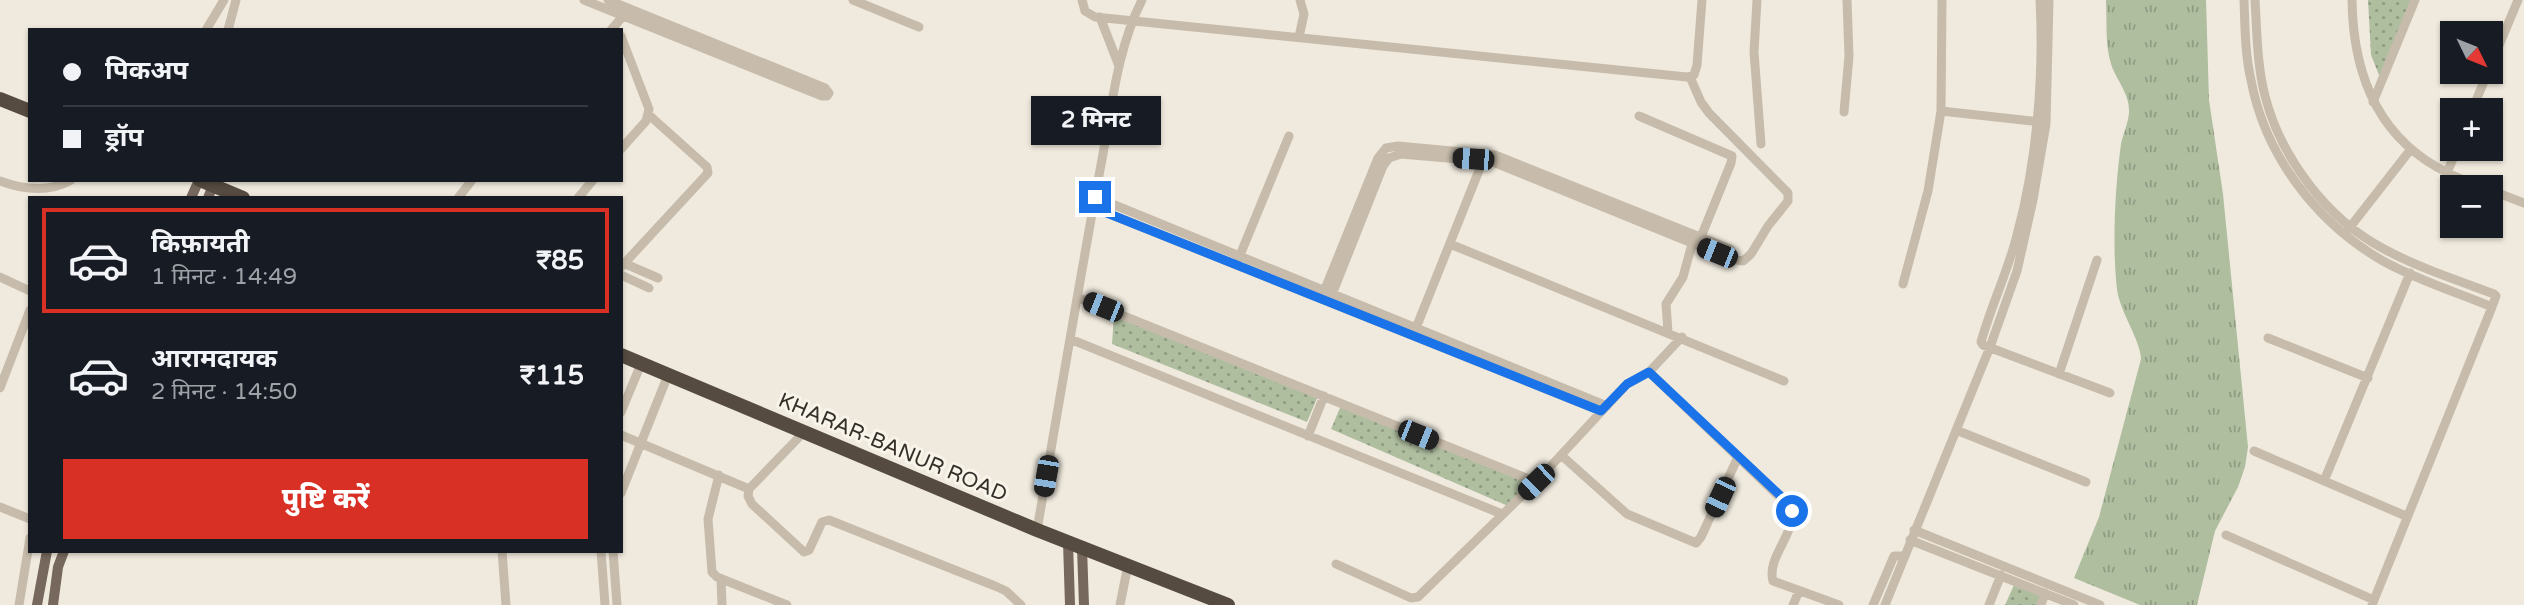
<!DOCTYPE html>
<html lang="hi">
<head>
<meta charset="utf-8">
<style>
	:root { --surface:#171b24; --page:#242831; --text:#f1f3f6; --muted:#9ea1a6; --line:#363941; --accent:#d93025 }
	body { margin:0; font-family:"Varela Round","Noto Sans Devanagari",sans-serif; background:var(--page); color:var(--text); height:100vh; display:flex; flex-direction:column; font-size:26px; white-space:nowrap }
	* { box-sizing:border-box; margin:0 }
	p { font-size:23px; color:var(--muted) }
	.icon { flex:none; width:38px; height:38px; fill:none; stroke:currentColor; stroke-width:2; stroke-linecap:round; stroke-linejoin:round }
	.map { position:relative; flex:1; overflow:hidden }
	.drawer { position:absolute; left:28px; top:196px; width:595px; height:357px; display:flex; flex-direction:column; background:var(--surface); border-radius:0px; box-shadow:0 2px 5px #0004 }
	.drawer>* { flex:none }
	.banner { position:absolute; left:28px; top:28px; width:595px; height:154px; border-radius:0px; box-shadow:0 2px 5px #0004; display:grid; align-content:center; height:154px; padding:0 35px; background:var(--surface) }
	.needle { width:46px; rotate:133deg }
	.fabs { position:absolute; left:2440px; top:21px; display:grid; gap:14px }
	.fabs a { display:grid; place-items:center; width:63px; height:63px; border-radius:0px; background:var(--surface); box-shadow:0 2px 5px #0004; font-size:35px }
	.end { position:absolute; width:32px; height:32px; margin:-16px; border:9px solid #1a73e8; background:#fff; box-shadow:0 0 0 4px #fff }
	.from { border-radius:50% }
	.bubble { position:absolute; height:49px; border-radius:0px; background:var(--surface); box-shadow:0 2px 5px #0004; font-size:23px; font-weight:800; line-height:49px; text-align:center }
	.car { position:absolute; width:21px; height:42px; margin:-21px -10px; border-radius:9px; box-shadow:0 0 5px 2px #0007; background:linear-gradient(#222 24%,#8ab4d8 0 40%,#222 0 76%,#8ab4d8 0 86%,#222 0) }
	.banner b { display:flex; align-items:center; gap:24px; height:66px; font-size:26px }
	.banner b+b { border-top:2px solid var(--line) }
	.banner i { width:18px; height:18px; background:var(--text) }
	ul { padding:12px 0 0; list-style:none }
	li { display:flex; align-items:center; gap:21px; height:105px; margin:0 14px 10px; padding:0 21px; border:4px solid transparent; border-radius:0px }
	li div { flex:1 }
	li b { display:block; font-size:26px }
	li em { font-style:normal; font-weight:800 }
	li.selected { border-color:var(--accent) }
	li>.icon { width:63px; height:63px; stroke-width:1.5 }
	.action { display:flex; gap:14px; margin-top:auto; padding:14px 35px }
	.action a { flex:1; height:80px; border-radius:0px; background:var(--accent); color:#fff; font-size:28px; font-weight:800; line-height:80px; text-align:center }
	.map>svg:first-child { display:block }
	.grass { fill:url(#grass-tufts) }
	.park { fill:url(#park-dots) }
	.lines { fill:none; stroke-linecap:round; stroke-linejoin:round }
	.minor { stroke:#c7bcab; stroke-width:9 }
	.major { stroke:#76685c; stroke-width:10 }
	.highway { stroke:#564b41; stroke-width:14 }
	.route { stroke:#1a73e8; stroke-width:9 }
	.labels { text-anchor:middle; stroke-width:6; stroke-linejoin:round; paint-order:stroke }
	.street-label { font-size:21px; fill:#362f29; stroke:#f8f4ea }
</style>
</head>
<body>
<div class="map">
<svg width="2524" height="605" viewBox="0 0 2524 605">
	<defs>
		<pattern id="grass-tufts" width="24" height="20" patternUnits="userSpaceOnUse" patternTransform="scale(1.75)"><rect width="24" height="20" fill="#afbe9f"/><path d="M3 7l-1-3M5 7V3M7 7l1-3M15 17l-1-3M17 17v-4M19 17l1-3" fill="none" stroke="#8f9b82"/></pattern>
		<pattern id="park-dots" width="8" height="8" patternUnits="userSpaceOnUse" patternTransform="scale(1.75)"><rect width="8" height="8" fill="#afbe9f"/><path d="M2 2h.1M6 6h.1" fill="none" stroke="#8f9b82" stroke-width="1.8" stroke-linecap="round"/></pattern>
	</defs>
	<rect width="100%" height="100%" fill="#f0eade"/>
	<path class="grass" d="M2106 0H2206L2209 100 2223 194 2248 447 2245 467 2238 487 2215 531 2197 605H2140L2074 578 2099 517 2141 359C2141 341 2119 310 2117 289 2112 246 2115 187 2121 144 2123 134 2128 124 2129 113 2130 93 2117 82 2111 64 2105 45 2107 20 2106 0Z"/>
	<path class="park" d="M2368 0H2415L2381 80 2371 55Z
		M1114 314 1318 396 1307 422 1112 344Z
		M1342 403 1531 485 1508 506 1331 429Z
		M2014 585 2042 596 2039 605H2005Z"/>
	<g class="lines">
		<path class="minor" d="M584 0 822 96H827L829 93 825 88 608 0
			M853 0 919 27
			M1082 0 1085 11 1095 17 1687 77 1694 75 1697 65 1702 0
			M1757 0 1754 52 1761 144
			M2040 0C2044 75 2037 162 2017 235 2008 271 1991 306 1981 342L1983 345 2110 393
			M2244 0C2245 27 2245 54 2251 80 2265 156 2317 223 2383 261 2417 280 2456 292 2492 307L2496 296 2494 294C2457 280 2419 268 2384 249 2327 219 2281 158 2265 96 2257 65 2257 32 2255 0
			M2352 0C2353 74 2378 139 2448 173 2459 179 2471 183 2483 187
			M1100 17 1119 66
			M206 30 224 0
			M228 30 236 0
			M611 30 623 16
			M621 36 649 109 646 121 621 149
			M1299 37 1304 14 1300 0
			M2490 67 2518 0
			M2373 102 2415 0
			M2472 110 2488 72
			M1941 111 2040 122
			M1844 112 1849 56 1847 0
			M1639 116 1732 156 1731 163 1701 237
			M2447 173 2457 149
			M0 181C24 190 48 193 71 180
			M2490 190 2524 203
			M1095 197 1607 406
			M458 198 472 180
			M578 198 593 180
			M1092 207 1601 411
			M2347 231 2411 149
			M1450 244 1784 381
			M1238 260 1289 136
			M621 262 658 278
			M621 267 708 173 707 167 649 115
			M621 275 649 288
			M0 277 30 291
			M1903 284 1928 191 1941 111 1942 0
			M1323 294 1378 158 1386 148 1398 146 1495 155 1730 249 1732 252 1731 259
			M1079 298 1536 482
			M1329 302 1383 166 1389 158 1401 154 1493 162 1731 259 1743 261 1751 254 1768 226 1788 201V193L1709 113 1701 102 1690 77
			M1668 332 1666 304 1683 277 1692 244
			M1414 333 1484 158
			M2268 338 2368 378
			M1070 339 1502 514
			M1649 372 1790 507C1799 532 1766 556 1773 581L1839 605
			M2059 374 2097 260
			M0 388 30 310
			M621 412 641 364
			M1956 430 2086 482
			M621 435 749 489 748 496 752 504 804 552 809 550 822 522 829 520 995 586 1006 591 1021 605
			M1308 436 1324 396
			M2254 451 2406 516
			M1561 455 1627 514 1696 543 1701 537 1738 457
			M719 475 708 519 712 572 717 577 787 605
			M2324 481 2410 273
			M749 489 804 432
			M621 493 668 375
			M0 507 30 519
			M1037 530C1058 410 1078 289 1100 170 1111 114 1116 51 1142 0
			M1914 530 2100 605
			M2226 535 2374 600
			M1910 540 2074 605
			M502 551 506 605
			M601 551 605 605
			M613 551 617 605
			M1336 564 1411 598 1418 597 1536 482 1627 384 1649 372 1682 337
			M721 579 722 605
			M19 605 30 538
			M1120 605 1128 565
			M1793 605 1799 591
			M1873 605 1894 556H1904
			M1885 605 1990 347 2017 271 2033 200 2046 124 2049 0
			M1989 605 2001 575
			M2041 605 2045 593
			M2372 605 2492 307"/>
		<path class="major" d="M191 198 199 180
			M208 198 213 185
			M1068 542 1070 605
			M1082 548 1084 605
			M37 605 47 551
			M53 605 58 567 64 551"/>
		<path class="highway" d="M0 99 30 111
			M200 180 243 198
			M621 355 1037 530 1228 605"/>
	</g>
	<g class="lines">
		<path class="route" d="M1095 197 1092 207 1601 411 1627 384 1649 372 1787 502 1792 511"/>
	</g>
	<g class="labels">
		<g class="street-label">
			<text transform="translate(893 447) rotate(23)" y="7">KHARAR-BANUR ROAD</text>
		</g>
	</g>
</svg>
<div class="fabs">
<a><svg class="needle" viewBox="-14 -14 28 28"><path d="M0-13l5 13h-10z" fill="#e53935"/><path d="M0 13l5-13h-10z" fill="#9ea1a6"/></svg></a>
<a>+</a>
<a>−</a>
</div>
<i class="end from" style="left:1792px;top:511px"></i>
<i class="end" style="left:1095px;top:197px"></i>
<div class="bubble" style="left:1031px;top:96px;width:130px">2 मिनट</div>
<i class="car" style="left:1473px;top:159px;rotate:274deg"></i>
<i class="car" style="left:1717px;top:253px;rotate:292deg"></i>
<i class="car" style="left:1103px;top:307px;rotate:292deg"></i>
<i class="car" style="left:1418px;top:435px;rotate:112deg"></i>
<i class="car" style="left:1046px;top:476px;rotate:190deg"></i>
<i class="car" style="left:1536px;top:482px;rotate:226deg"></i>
<i class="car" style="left:1720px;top:497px;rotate:205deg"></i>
<div class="banner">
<b><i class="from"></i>पिकअप</b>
<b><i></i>ड्रॉप</b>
</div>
<section class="drawer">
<ul>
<li class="selected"><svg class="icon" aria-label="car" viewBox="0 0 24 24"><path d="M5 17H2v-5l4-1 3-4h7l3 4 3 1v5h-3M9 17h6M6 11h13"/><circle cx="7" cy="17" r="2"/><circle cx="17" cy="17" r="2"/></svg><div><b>किफ़ायती</b><p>1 मिनट · 14:49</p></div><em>₹85</em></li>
<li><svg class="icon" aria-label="car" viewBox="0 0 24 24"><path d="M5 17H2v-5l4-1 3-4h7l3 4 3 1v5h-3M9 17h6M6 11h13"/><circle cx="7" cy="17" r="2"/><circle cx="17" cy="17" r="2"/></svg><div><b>आरामदायक</b><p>2 मिनट · 14:50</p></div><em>₹115</em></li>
</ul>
<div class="action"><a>पुष्टि करें</a></div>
</section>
</div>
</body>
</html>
